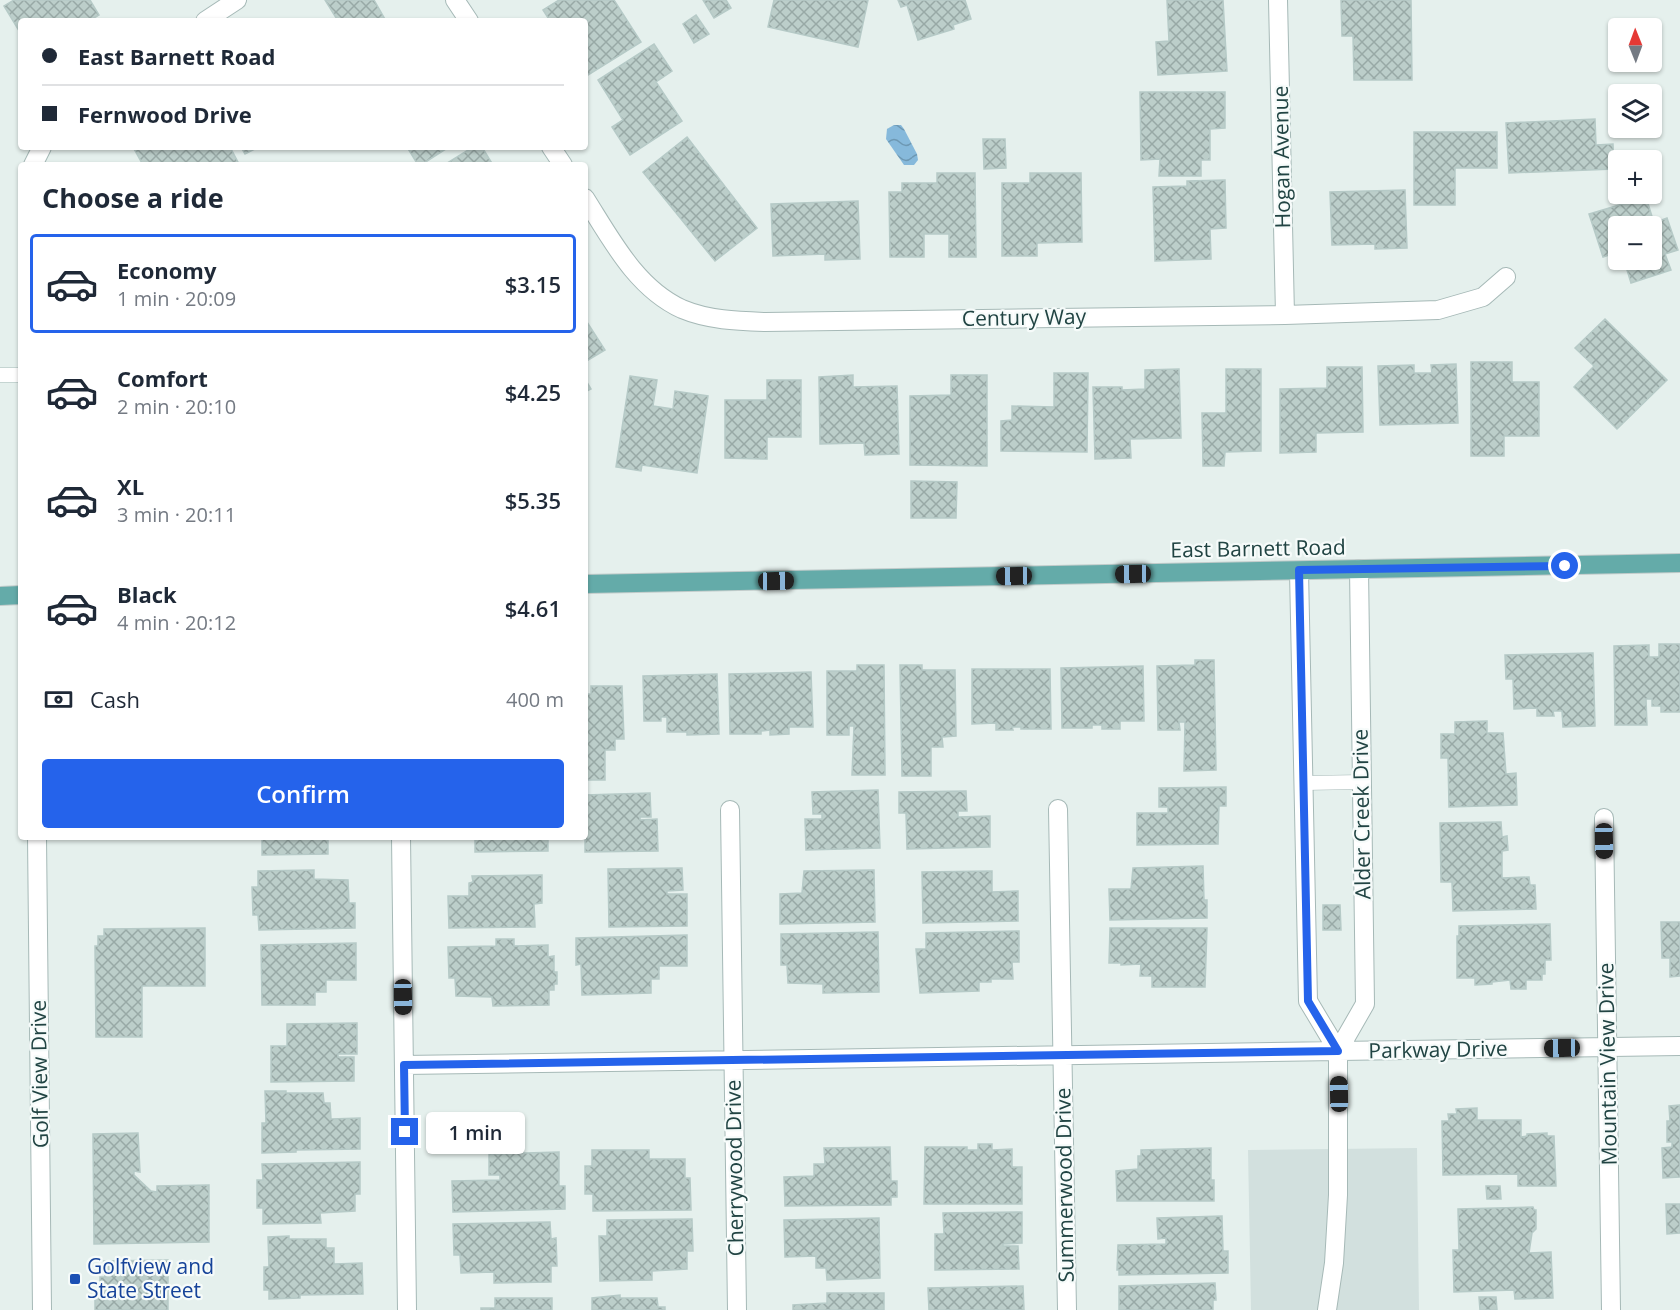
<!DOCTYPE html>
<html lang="en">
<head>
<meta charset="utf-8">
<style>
	:root { --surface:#fff; --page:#f6f6f7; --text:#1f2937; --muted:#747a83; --line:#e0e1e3; --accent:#2563eb }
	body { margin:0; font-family:"Open Sans",sans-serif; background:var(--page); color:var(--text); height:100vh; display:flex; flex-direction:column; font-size:22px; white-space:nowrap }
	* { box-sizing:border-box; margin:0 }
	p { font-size:20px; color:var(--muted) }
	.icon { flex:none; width:33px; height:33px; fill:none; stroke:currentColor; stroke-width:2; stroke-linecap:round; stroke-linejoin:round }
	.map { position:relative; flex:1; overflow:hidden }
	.side { position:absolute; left:18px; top:162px; width:570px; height:678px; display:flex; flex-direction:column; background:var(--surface); border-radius:6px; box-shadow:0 2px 4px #0004 }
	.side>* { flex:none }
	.hud { position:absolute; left:18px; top:18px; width:570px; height:132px; border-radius:6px; box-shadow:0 2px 4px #0004; display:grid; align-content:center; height:132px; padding:0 24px; background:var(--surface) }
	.needle { width:39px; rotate:359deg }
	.fabs { position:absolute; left:1608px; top:18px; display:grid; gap:12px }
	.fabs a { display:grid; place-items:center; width:54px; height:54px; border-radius:6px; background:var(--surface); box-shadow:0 2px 4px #0004; font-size:30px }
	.end { position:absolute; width:27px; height:27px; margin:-14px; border:8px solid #2563eb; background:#fff; box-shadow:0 0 0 3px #fff }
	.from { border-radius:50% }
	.bubble { position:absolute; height:42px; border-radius:6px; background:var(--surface); box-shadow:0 2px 4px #0004; font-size:20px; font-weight:600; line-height:42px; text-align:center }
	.car { position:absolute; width:18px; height:36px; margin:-18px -9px; border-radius:8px; box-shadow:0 0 4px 2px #0007; background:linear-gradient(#222 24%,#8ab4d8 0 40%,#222 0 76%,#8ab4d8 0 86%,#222 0) }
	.hud b { display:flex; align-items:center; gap:21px; height:57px; font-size:22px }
	.hud b+b { border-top:2px solid var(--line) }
	.hud i { width:15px; height:15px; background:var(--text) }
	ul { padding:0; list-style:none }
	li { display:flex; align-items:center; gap:18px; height:99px; margin:0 12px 9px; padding:0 12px; border:3px solid transparent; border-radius:6px }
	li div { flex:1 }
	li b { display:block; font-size:22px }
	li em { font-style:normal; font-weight:600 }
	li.selected { border-color:var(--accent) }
	li>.icon { width:54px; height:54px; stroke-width:1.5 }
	h2 { padding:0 24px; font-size:27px; line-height:72px }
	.pay { display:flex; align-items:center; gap:15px; height:66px; padding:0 24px; font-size:22px }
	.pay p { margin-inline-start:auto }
	.primary-button { display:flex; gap:12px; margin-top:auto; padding:12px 24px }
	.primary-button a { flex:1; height:69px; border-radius:6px; background:var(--accent); color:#fff; font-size:24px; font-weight:600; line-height:69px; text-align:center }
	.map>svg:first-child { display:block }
	.built { fill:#d2e0de }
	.water { fill:url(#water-waves) }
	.building { fill:url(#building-cross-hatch); stroke:#b6cac7; stroke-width:1.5 }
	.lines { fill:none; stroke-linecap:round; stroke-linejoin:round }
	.service-casing { stroke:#a6b9b7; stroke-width:15 }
	.minor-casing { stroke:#a6b9b7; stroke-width:20 }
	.tertiary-casing { stroke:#a6b9b7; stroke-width:20 }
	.primary-casing { stroke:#c1cbca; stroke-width:20 }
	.service { stroke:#fff; stroke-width:14 }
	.minor { stroke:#fff; stroke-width:18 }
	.tertiary { stroke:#fff; stroke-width:18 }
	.primary { stroke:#64aba9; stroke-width:18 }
	.route { stroke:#2563eb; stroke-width:8 }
	.transit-dot { fill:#1a4fb4; stroke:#f6fbfa; stroke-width:2 }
	.labels { text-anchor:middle; stroke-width:4.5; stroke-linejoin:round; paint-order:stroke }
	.street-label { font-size:21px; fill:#214443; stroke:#f6fbfa }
	.transit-label { font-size:21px; fill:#164399; stroke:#f6fbfa; text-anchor:start }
</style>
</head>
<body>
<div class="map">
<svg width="1680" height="1310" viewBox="0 0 1680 1310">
	<defs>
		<pattern id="water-waves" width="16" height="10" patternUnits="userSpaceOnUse" patternTransform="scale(1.5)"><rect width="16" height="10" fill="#86b9db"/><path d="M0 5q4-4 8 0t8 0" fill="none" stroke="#6d98b3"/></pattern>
		<pattern id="building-cross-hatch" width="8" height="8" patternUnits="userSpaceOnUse" patternTransform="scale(1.5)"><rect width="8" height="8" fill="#bcceca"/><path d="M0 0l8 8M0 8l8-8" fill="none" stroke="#98a9a6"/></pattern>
	</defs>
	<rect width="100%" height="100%" fill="#e5f0ed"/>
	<path class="built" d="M1417 1148 1419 1310H1251L1248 1150Z"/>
	<path class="water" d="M894 125H901L904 129 917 154 918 160 914 165H904L886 139 887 129Z"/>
	<path class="building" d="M14 0H90L99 15 89 21H21V34L4 6Z
		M325 0H374L386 21H338Z
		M559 0H614L641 42 585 77V47L589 45 585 39V21H550L543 10Z
		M703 0H726L731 8 714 18Z
		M774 0H868L858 47 768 27Z
		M898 0H965L971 19 953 25 954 29 918 40 907 5 901 7Z
		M1167 0H1223L1227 71 1158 75 1156 42 1169 41Z
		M1341 0H1411L1412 80H1354L1353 36H1342Z
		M696 15 709 34 694 43 683 24Z
		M654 44 672 71 656 82 682 121 630 155 612 127 623 120 598 80Z
		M1140 92H1225V128L1210 129V160H1201V176H1159L1160 159 1141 160Z
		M1595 119 1596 145 1613 144 1614 169 1509 173 1506 123Z
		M1414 132H1497V168H1455V205H1414Z
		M687 137 757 228 715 261 643 172Z
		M983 139H1005L1006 168 984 169Z
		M133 147H230L239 164 143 165Z
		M241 147H259L245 154Z
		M407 147H449L421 165H418Z
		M473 147H482L493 165H444Z
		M937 173H975L976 257H949V234H924V257H890L889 192H902V183H937Z
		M1030 173H1081L1082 242 1037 243V256H1002V183H1030Z
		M1225 180 1226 228 1210 229 1211 259 1155 261 1153 187 1187 186V181Z
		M1405 190 1407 248 1375 249V244L1332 245 1330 192Z
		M1646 197 1654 223 1667 218 1678 250 1665 254 1671 270 1631 283 1624 260H1652V226H1618V252L1603 257 1589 214Z
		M858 201 860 259 825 260V254L773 256 771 204Z
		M585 319 605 350 585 362Z
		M1605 319 1667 380 1617 429 1574 387 1594 366 1575 348Z
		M1471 362H1512V382H1539V436H1504V456H1471Z
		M1456 364 1458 423 1380 425 1378 366 1414 365V373H1432L1431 365Z
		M1327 367H1362L1363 432 1316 433V452L1280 453V389L1327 388Z
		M1179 369 1181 438 1130 439 1131 458 1095 459 1093 387H1122V390L1145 389V370Z
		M1226 369H1261V451L1225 452 1224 466H1203L1202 413H1226Z
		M1054 373H1088L1087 452 1001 451V421L1012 420V406L1054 407Z
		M853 375V387L897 386 899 454 865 455 864 443 820 444 819 377Z
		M951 375H987V466L910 465V396L951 395Z
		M630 376 657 380 653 406 673 409 675 391 708 396 697 473 642 465 641 471 616 467Z
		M585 379 591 389 585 392Z
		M767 380H801V437H767V459L725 458V400H767Z
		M911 481 957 482 956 518H911Z
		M1659 644H1680V712H1661V706H1652V699H1646L1647 725H1615L1614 646 1649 645V657H1659Z
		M1593 653 1595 726 1563 727 1562 711H1553L1554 716H1537V708L1514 709 1513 679H1506L1505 655Z
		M1195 660H1214L1216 770 1184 771 1185 722H1179L1180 730H1158L1157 666 1195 665Z
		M857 665H884L885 775H852L854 726H849V735H827V671H857Z
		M900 665H922V670H955L956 736 942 737 943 747H931V776H902Z
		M1143 666 1144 721H1120V729H1102V725H1092V728H1062L1061 668Z
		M972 669H1050L1051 729H1021V727H1012L1013 730H996V723L972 724Z
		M811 672 813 727H789V734L770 735V730L761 731V734H730L729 674Z
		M717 674 719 734 687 735V732H667V717H661V721H644L643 676Z
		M591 686H622L624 739H615V750H605V780H585V694H591Z
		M1487 721V733H1503L1506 774 1516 773 1517 805 1449 807 1448 758H1441V734H1455V722Z
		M1226 787V806H1219L1218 844 1137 845V813H1168V807H1159V788Z
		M878 790 880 848 806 850 805 819H822V814H813L812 792Z
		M966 791 967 811H958V817L990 816V847L907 849 906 813H899V792Z
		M650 793 651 817H640V820L657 819 658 851 585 852V795Z
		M1501 822 1502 837 1507 836 1508 850 1502 851V878L1529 877 1530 885H1535L1536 909 1453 911 1452 882H1441L1440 823Z
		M262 837H328V854L262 855Z
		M475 837H548V851L475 852Z
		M1203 866 1204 900H1207V918L1110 920 1109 889H1131L1133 868Z
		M682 868 683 890 667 891V894H687V926L609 927 608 869Z
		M314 870V879L348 880 349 903H355V928L259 930 258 915H253L252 887H258V871Z
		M874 870 875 922 780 924V894L802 893 804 871Z
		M992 871V892L1018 891V921L923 923 922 872Z
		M542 875V903L534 904 535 927 449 928 448 896H469V883L473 882 472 876Z
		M1323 905H1340L1341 930H1323Z
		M1661 922H1680V976L1670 977V958H1662Z
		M1550 924 1551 960H1545V974H1542V980H1526V989H1511L1510 980 1492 982V984L1475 985V978H1457V936H1459V926Z
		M205 928V986H142V1037H96L95 946H98V936H104V929Z
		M1110 928H1207L1205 987H1152V976H1140L1141 964 1121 965V963H1109Z
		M1019 931V962H1012L1013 979H991V982H979V991L920 993 916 949H926V933Z
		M878 932 879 992 823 993V984L788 983 787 965H781V934Z
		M687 935V966H659V979H651V993L582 995 581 964 576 965V938Z
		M496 939H514V946L548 945V957L554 956V972H557V984H554V990H549V1005L493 1006 492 997 456 996 455 978H449L448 947 496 946Z
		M356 943V980H326V992H315V1005H262L261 945Z
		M357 1023V1054H338V1057H354V1081L271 1082V1046H287V1024Z
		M265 1091H286V1093H323L324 1103H330L331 1119 360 1118V1149L296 1150V1152L262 1153V1123H266Z
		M1680 1105V1177L1663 1178 1662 1148 1672 1147V1142H1667V1121H1670L1669 1106Z
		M1477 1108V1120H1521V1137L1527 1136V1134L1547 1133V1136H1554L1556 1186H1518V1174L1443 1175 1442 1121H1449L1448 1114H1457L1456 1109Z
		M138 1133 140 1172 134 1171V1175L151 1191 157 1192V1186L209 1185V1242L94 1244 93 1134Z
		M978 1144H992V1150L1012 1149V1167H1022V1204H924L925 1147H967V1150H978Z
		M890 1147 891 1181H897V1197H891V1205L785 1206 784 1177 814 1176V1164H825L824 1148Z
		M1211 1148V1180H1214V1201H1117L1116 1171 1138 1169V1156H1141V1150Z
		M592 1150H649V1159H685V1178H690L691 1210 593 1211V1194H585V1166H592Z
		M559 1152V1186H565V1209L453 1212 452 1181 500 1180V1175H489V1154Z
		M360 1162V1194H355V1211L320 1213 321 1223 263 1224V1208H257V1180H263L262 1164Z
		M1486 1186H1500L1501 1199H1487Z
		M1666 1204H1680V1233L1667 1234Z
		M1533 1207 1534 1210H1536V1229L1532 1233 1529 1253 1551 1252 1553 1298 1515 1299 1514 1290 1454 1292 1453 1250H1459L1458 1209Z
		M1022 1212V1243L1003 1244V1246H1018L1019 1269 935 1270V1234H944L943 1213Z
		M1222 1216 1223 1251H1228V1273L1119 1275V1270H1117L1118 1245 1166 1244V1238L1158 1239 1157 1218Z
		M879 1218 880 1278 827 1280 826 1268H816V1256L785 1257 784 1220Z
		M692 1219 693 1251H687V1269L652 1271V1280L600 1281 599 1236H607V1220Z
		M550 1222 551 1239 556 1238 557 1266H551V1282L494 1283V1272L461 1273 460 1255H454L453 1224Z
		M289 1236V1239H326V1248H334V1264L362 1263 363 1294 300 1295V1298L269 1299V1290H264V1267H269L268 1237Z
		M168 1260V1310H95V1298H100V1277H105L104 1261Z
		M1215 1283 1216 1300H1213V1310H1119V1286Z
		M1023 1286 1024 1310H929L928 1288Z
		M827 1293H884V1310H793V1305L827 1303Z
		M620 1295V1298H657L658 1307H665V1310H592V1298Z
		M1479 1297H1496L1497 1310H1480Z
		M495 1298H552V1310H481V1308H495Z"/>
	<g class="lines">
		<g class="service-casing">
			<path id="service" d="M0 375H21
				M1304 783 1362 782"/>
		</g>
		<g class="minor-casing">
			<path id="minor" d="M455 0 469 21
				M1278 0 1285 315
				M205 21 237 0
				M551 147 563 165
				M33 165 42 147
				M585 198C611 239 636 288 682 309 708 320 737 321 765 322L1285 315 1438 310 1483 297 1506 277
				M1299 571 1308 1001 1338 1051V1195L1334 1263 1327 1310
				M1058 809 1067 1310
				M730 810 737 1310
				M1604 818 1611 1310
				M401 837 407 1310
				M1338 1051 1365 1004 1359 569
				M404 1065 1680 1046"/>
		</g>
		<g class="tertiary-casing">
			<path id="tertiary" d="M37 837 42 1310"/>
		</g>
		<g class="primary-casing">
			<path id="primary" d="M585 584 1680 563
				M0 596 21 595"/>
		</g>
		<use href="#service" class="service"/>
		<use href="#minor" class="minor"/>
		<use href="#tertiary" class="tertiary"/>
		<use href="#primary" class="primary"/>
	</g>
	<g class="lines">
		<path class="route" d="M405 1132 404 1065 1338 1051 1308 1001 1299 570 1565 566"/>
	</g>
	<rect class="transit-dot" x="69" y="1273" width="12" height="12" rx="3"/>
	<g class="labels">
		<g class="street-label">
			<text transform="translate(1282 157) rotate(-91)" y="7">Hogan Avenue</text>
			<text transform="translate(1024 318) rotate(-1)" y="7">Century Way</text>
			<text transform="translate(1258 549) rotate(-1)" y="7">East Barnett Road</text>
			<text transform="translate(1362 814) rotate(-91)" y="7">Alder Creek Drive</text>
			<text transform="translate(1438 1050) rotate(-1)" y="7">Parkway Drive</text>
			<text transform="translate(1608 1064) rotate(-91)" y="7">Mountain View Drive</text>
			<text transform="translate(40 1074) rotate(-91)" y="7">Golf View Drive</text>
			<text transform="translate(735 1168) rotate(-91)" y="7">Cherrywood Drive</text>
			<text transform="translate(1065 1185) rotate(-91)" y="7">Summerwood Drive</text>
		</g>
		<g class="transit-label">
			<text x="87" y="1274">Golfview and<tspan x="87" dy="24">State Street</tspan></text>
		</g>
	</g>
</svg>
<div class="fabs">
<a><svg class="needle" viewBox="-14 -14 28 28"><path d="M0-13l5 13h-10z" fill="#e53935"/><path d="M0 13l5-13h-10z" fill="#747a83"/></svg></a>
<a><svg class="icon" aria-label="layers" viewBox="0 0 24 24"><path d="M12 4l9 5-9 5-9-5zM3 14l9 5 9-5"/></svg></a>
<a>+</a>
<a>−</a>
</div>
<i class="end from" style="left:1565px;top:566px"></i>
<i class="end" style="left:405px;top:1132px"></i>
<div class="bubble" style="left:426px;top:1112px;width:99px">1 min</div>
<i class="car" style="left:1133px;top:574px;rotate:269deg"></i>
<i class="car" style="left:1014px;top:576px;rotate:269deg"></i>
<i class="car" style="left:776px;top:581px;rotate:89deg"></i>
<i class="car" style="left:1604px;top:841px;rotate:179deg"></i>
<i class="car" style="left:403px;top:997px;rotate:179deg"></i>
<i class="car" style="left:1562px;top:1048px;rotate:269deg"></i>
<i class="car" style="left:1339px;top:1094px;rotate:359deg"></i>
<div class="hud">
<b><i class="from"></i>East Barnett Road</b>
<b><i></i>Fernwood Drive</b>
</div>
<section class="side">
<h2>Choose a ride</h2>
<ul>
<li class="selected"><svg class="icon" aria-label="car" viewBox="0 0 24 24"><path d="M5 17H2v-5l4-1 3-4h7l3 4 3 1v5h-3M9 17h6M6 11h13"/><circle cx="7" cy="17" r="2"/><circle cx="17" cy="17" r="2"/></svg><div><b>Economy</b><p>1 min · 20:09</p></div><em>$3.15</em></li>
<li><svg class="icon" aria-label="car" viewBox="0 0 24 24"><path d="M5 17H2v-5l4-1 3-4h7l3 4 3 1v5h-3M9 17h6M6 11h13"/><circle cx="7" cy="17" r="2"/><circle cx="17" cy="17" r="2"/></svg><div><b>Comfort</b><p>2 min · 20:10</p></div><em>$4.25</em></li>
<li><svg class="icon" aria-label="car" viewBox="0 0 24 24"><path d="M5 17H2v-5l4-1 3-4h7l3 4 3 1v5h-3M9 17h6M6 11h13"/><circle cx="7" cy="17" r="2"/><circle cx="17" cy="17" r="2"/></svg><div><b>XL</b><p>3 min · 20:11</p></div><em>$5.35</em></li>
<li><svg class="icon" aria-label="car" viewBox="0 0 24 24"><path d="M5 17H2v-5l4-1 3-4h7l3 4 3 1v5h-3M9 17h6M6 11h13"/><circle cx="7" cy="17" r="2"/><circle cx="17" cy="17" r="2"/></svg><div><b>Black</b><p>4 min · 20:12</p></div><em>$4.61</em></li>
</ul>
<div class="pay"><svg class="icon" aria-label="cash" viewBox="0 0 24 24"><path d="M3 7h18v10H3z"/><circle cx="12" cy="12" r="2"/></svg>Cash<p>400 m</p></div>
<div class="primary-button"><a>Confirm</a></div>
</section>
</div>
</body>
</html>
